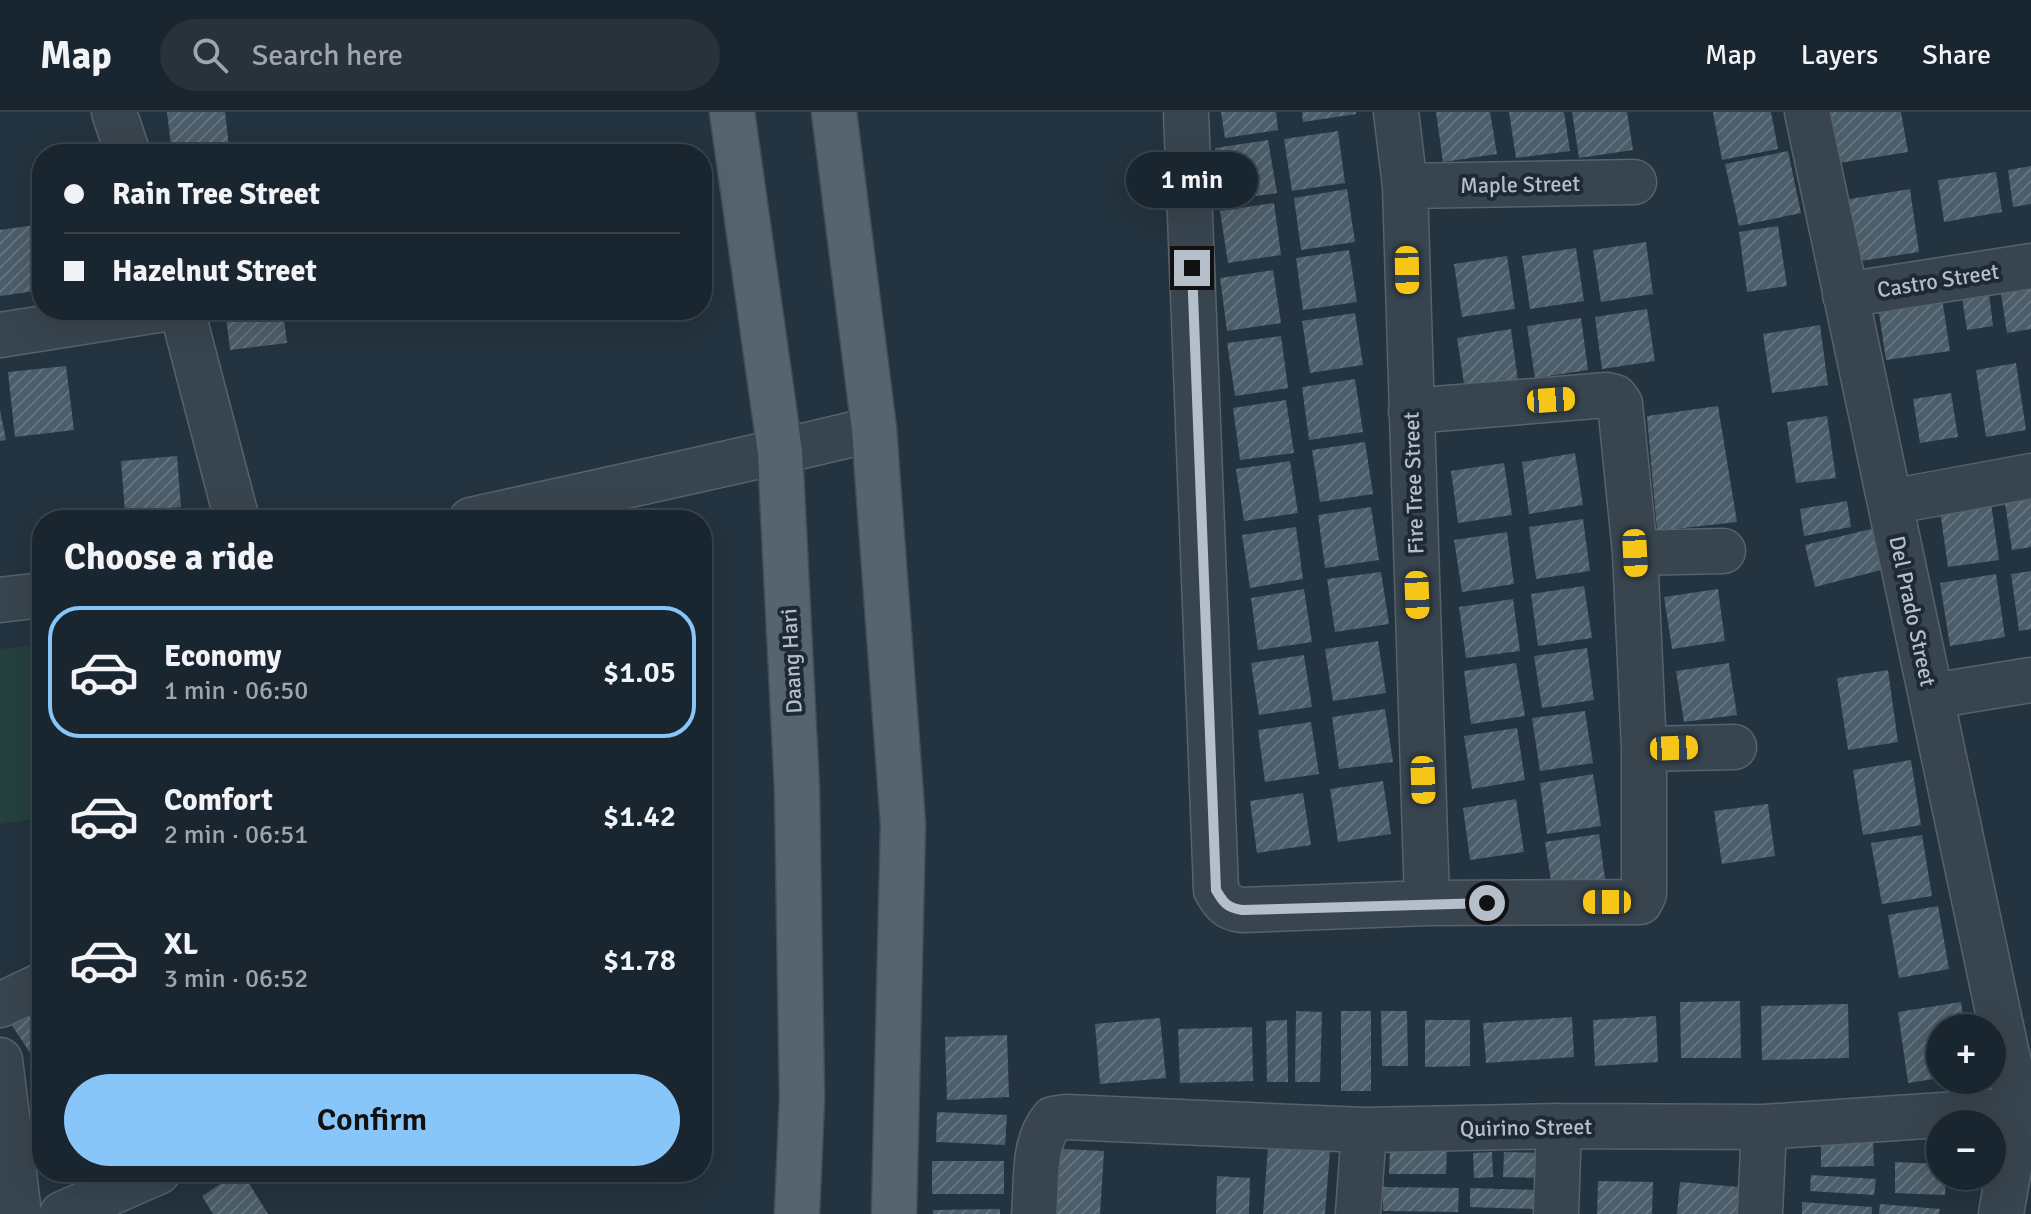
<!DOCTYPE html>
<html lang="en">
<head>
<meta charset="utf-8">
<style>
	:root { --surface:#1a262f; --page:#27323b; --text:#f1f3f6; --muted:#9fa5aa; --line:#38434b; --accent:#88c6fa }
	body { margin:0; font-family:Signika,sans-serif; background:var(--page); color:var(--text); height:100vh; display:flex; flex-direction:column; font-size:30px; white-space:nowrap }
	* { box-sizing:border-box; margin:0 }
	p { font-size:26px; color:var(--muted) }
	.icon { flex:none; width:44px; height:44px; fill:none; stroke:currentColor; stroke-width:2; stroke-linecap:round; stroke-linejoin:round }
	.map { position:relative; flex:1; overflow:hidden }
	.drawer { position:absolute; left:32px; top:398px; width:680px; height:672px; display:flex; flex-direction:column; background:var(--surface); border-radius:32px; box-shadow:0 8px 32px #0002,0 0 0 2px var(--line) }
	.drawer>* { flex:none }
	.hud { position:absolute; left:32px; top:32px; width:680px; height:176px; border-radius:32px; box-shadow:0 8px 32px #0002,0 0 0 2px var(--line); display:grid; align-content:center; height:176px; padding:0 32px; background:var(--surface) }
	.tools { position:absolute; left:1926px; top:902px; display:grid; gap:16px }
	.tools a { display:grid; place-items:center; width:80px; height:80px; border-radius:50%; background:var(--surface); box-shadow:0 8px 32px #0002,0 0 0 2px var(--line); font-size:40px }
	.end { position:absolute; width:36px; height:36px; margin:-18px; border:10px solid #b4bfca; background:#111; box-shadow:0 0 0 4px #111 }
	.from { border-radius:50% }
	.bubble { position:absolute; height:56px; border-radius:28px; background:var(--surface); box-shadow:0 8px 32px #0002,0 0 0 2px var(--line); font-size:26px; font-weight:600; line-height:56px; text-align:center }
	.car { position:absolute; width:24px; height:48px; margin:-24px -12px; border-radius:10px; box-shadow:0 0 6px 2px #0007; background:linear-gradient(#f5c518 24%,#345 0 40%,#f5c518 0 76%,#345 0 86%,#f5c518 0) }
	.hud b { display:flex; align-items:center; gap:28px; height:76px; font-size:30px }
	.hud b+b { border-top:2px solid var(--line) }
	.hud i { width:20px; height:20px; background:var(--text) }
	ul { padding:0; list-style:none }
	li { display:flex; align-items:center; gap:24px; height:132px; margin:0 16px 12px; padding:0 16px; border:4px solid transparent; border-radius:32px }
	li div { flex:1 }
	li b { display:block; font-size:30px }
	li em { font-style:normal; font-weight:600 }
	li.active { border-color:var(--accent) }
	li>.icon { width:72px; height:72px; stroke-width:1.5 }
	h2 { padding:0 32px; font-size:36px; line-height:96px }
	.button { display:flex; gap:16px; margin-top:auto; padding:16px 32px }
	.button a { flex:1; height:92px; border-radius:48px; background:var(--accent); color:#111; font-size:32px; font-weight:600; line-height:92px; text-align:center }
	header { display:flex; align-items:center; gap:48px; box-sizing:border-box; height:112px; padding:0 40px; background:var(--surface); border-bottom:2px solid var(--line) }
	header strong { font-size:38px }
	nav { display:flex; gap:44px; margin-inline-start:auto; font-size:28px }
	.search { width:560px; height:72px; background:var(--page); display:flex; align-items:center; gap:20px; box-sizing:border-box; padding:0 28px; border-radius:44px; color:var(--muted); font-size:30px }
	.map>svg:first-child { display:block }
	.green { fill:#26403f }
	.building { fill:url(#building-hatch) }
	.lines { fill:none; stroke-linecap:round; stroke-linejoin:round }
	.minor-casing { stroke:#56626d; stroke-width:47 }
	.primary-casing { stroke:#414e58; stroke-width:47 }
	.minor { stroke:#38454f; stroke-width:44 }
	.primary { stroke:#56646f; stroke-width:44 }
	.route { stroke:#b4bfca; stroke-width:10 }
	.labels { text-anchor:middle; stroke-width:8; stroke-linejoin:round; paint-order:stroke }
	.street-label { font-size:22px; fill:#b4bfca; stroke:#1d2a34 }
</style>
</head>
<body>
<header>
<strong>Map</strong>
<div class="search"><svg class="icon" aria-label="search" viewBox="0 0 24 24"><circle cx="10" cy="10" r="6"/><path d="M15 15l6 6"/></svg>Search here</div>
<nav><a>Map</a><a>Layers</a><a>Share</a></nav>
</header>
<div class="map">
<svg width="2031" height="1102" viewBox="0 0 2031 1102">
	<defs>
		<pattern id="building-hatch" width="6" height="6" patternUnits="userSpaceOnUse" patternTransform="scale(2)"><rect width="6" height="6" fill="#4c5d6a"/><path d="M-1 1l2-2M0 6l6-6M5 7l2-2" fill="none" stroke="#63727e"/></pattern>
	</defs>
	<rect width="100%" height="100%" fill="#23333f"/>
	<path class="green" d="M42 532V706L0 712V537Z"/>
	<path class="building" d="M167 0H225L230 42H172Z
		M1221 0H1276L1278 18 1225 26Z
		M1302 0H1356V2L1303 10Z
		M1436 0H1490L1497 42 1443 50Z
		M1509 0H1564L1570 39 1516 46Z
		M1572 0H1627L1633 38 1579 46Z
		M1713 0H1771L1778 37 1722 48Z
		M1826 0H1901L1908 40 1833 52Z
		M1338 19 1345 71 1292 79 1284 27Z
		M1268 28 1277 81 1223 89 1215 36Z
		M1788 39 1801 101 1739 114 1725 52Z
		M2031 54V92L2013 95 2008 58Z
		M1996 60 2002 100 1944 110 1938 68Z
		M1347 77 1355 130 1301 138 1294 86Z
		M1910 77 1919 140 1854 150 1844 88Z
		M1274 91 1281 143 1228 151 1220 99Z
		M42 112V178L0 184V118Z
		M1778 114 1787 174 1747 180 1739 120Z
		M1646 130 1653 182 1601 190 1593 138Z
		M1576 136 1584 189 1530 197 1522 144Z
		M1349 138 1357 190 1303 198 1296 146Z
		M1507 144 1515 197 1462 205 1454 152Z
		M1273 158 1281 211 1227 219 1220 166Z
		M2031 171V217L2007 221 2000 175Z
		M1989 181 1993 214 1967 218 1962 186Z
		M1942 186 1950 239 1886 248 1878 195Z
		M1647 197 1655 249 1602 257 1595 205Z
		M225 198H283L287 231 230 238Z
		M1355 201 1363 253 1310 261 1302 209Z
		M1581 206 1588 258 1535 266 1527 214Z
		M1820 213 1828 273 1772 281 1763 222Z
		M1511 217 1518 269 1465 278 1457 226Z
		M1281 224 1288 276 1235 284 1227 231Z
		M2016 251 2026 318 1986 325 1976 258Z
		M66 254 74 318 15 325 8 260Z
		M1355 267 1363 320 1309 328 1302 275Z
		M1951 281 1958 325 1920 331 1913 287Z
		M1286 288 1294 341 1240 348 1233 296Z
		M1718 294 1737 410 1657 419 1647 304Z
		M0 298 6 328 0 329Z
		M1827 304 1836 366 1796 371 1787 310Z
		M1365 330 1373 382 1320 390 1312 338Z
		M1575 341 1583 393 1529 402 1522 350Z
		M177 344 181 395 125 400 121 349Z
		M1290 349 1298 401 1244 409 1236 357Z
		M1504 351 1512 403 1458 411 1451 359Z
		M2031 387V435L2012 438 2005 391Z
		M1847 389 1851 415 1804 424 1800 397Z
		M1991 391 1999 448 1948 455 1940 399Z
		M1371 395 1379 448 1325 456 1318 403Z
		M1583 407 1590 459 1536 467 1529 415Z
		M1296 415 1303 467 1250 476 1242 423Z
		M1875 416 1885 457 1815 475 1805 433Z
		M1507 420 1514 472 1462 480 1454 428Z
		M2031 459V517L2019 519 2011 462Z
		M1381 460 1389 512 1335 520 1327 467Z
		M1996 462 2005 525 1950 534 1940 471Z
		M1584 474 1592 526 1538 534 1531 482Z
		M1304 477 1312 530 1258 538 1251 486Z
		M1718 477 1725 529 1672 537 1664 485Z
		M1513 487 1520 539 1466 546 1459 495Z
		M1378 529 1386 581 1333 589 1325 537Z
		M1587 536 1594 588 1542 596 1534 544Z
		M1304 543 1312 595 1259 603 1251 551Z
		M1516 551 1525 604 1471 612 1464 559Z
		M1729 551 1737 603 1684 610 1676 559Z
		M1888 558 1898 630 1848 638 1837 566Z
		M1385 597 1393 650 1339 657 1332 605Z
		M1585 599 1593 651 1540 659 1532 606Z
		M1311 610 1319 662 1265 670 1258 618Z
		M1517 616 1525 668 1472 677 1464 624Z
		M1911 648 1921 713 1863 723 1853 658Z
		M1593 662 1601 714 1547 722 1540 671Z
		M1383 669 1391 722 1338 730 1330 677Z
		M1303 681 1311 733 1257 741 1250 689Z
		M1516 687 1524 740 1470 748 1463 696Z
		M1768 692 1775 744 1722 752 1714 699Z
		M1599 722 1606 774 1553 782 1545 730Z
		M1922 723 1932 784 1882 792 1871 731Z
		M1938 794 1949 857 1899 866 1888 803Z
		M42 888V959L9 909Z
		M1740 889 1741 946H1681L1680 890Z
		M1961 890 1965 916H1940V966L1908 971 1898 900Z
		M1848 892 1849 946 1762 948 1761 894Z
		M1296 899 1322 900 1320 970H1295Z
		M1341 899H1371V979H1341Z
		M1381 899H1407L1408 954H1382Z
		M1656 904 1658 950 1595 954 1593 908Z
		M1572 905 1574 945 1486 951 1483 911Z
		M1160 906 1166 966 1100 972 1095 912Z
		M1287 908 1288 970H1267L1266 909Z
		M1425 908H1470V954L1425 955Z
		M1252 915 1253 969 1180 971 1178 917Z
		M1007 923 1009 985 947 988 945 925Z
		M42 991V1019L29 999Z
		M937 1000 1007 1003 1005 1033 936 1030Z
		M1873 1028 1874 1054 1821 1055V1029Z
		M1447 1033 1446 1062H1389L1390 1034Z
		M1268 1035 1330 1038 1325 1102H1263Z
		M1043 1036 1104 1039 1100 1102H1040Z
		M1492 1040 1493 1065 1474 1066 1473 1041Z
		M1504 1040 1545 1041 1544 1066 1503 1065Z
		M932 1049H1004V1082H932Z
		M1895 1050 1940 1052V1064H1946L1945 1083 1895 1081Z
		M239 1060H242L268 1102H213L202 1084Z
		M1811 1063 1876 1067 1874 1083 1810 1079Z
		M1217 1064 1250 1066 1249 1102H1216Z
		M1598 1069 1653 1070 1652 1102H1597Z
		M1680 1070 1739 1075 1737 1102H1677Z
		M1383 1075 1459 1076 1458 1100 1383 1099Z
		M1470 1076 1538 1078V1097L1470 1095Z
		M1802 1090 1872 1095V1102H1802Z
		M1880 1092 1940 1097 1939 1102H1879Z
		M1000 1097V1102H933V1098Z"/>
	<g class="lines">
		<g class="minor-casing">
			<path id="minor" d="M114 0 128 42
				M1186 0 1216 778C1223 790 1227 796 1242 798L1427 791 1640 790 1644 782V637L1635 441 1620 292 1615 285 1607 283 1411 299
				M1396 0 1405 74 1427 791
				M1807 0 2019 999 2001 1102
				M1405 74 1634 70
				M1845 183 2031 154
				M182 198 237 408
				M0 223 158 198
				M1890 390 2031 364
				M471 408C605 378 740 350 874 317
				M1635 441 1723 439
				M0 488 42 483
				M1932 584 2031 568
				M1644 637 1734 635
				M0 893 42 873
				M0 948 19 1102
				M62 1102 158 1060
				M1034 1102C1037 1071 1032 1031 1053 1007L1066 1005 1364 1018 1559 1014 1764 1015 2031 997
				M1358 1102 1364 1018
				M1556 1102 1559 1014
				M1760 1102 1764 1015"/>
		</g>
		<g class="primary-casing">
			<path id="primary" d="M732 0 780 340 797 677 802 986 797 1102
				M834 0 874 317 903 712 894 1102"/>
		</g>
		<use href="#minor" class="minor"/>
		<use href="#primary" class="primary"/>
	</g>
	<g class="lines">
		<path class="route" d="M1192 156 1216 778C1223 790 1227 796 1242 798L1487 791"/>
	</g>
	<g class="labels">
		<g class="street-label">
			<text transform="translate(1520 72) rotate(-1)" y="8">Maple Street</text>
			<text transform="translate(1938 168) rotate(-9)" y="8">Castro Street</text>
			<text transform="translate(1413 371) rotate(-92)" y="8">Fire Tree Street</text>
			<text transform="translate(1913 499) rotate(78)" y="8">Del Prado Street</text>
			<text transform="translate(791 549) rotate(-93)" y="8">Daang Hari</text>
			<text transform="translate(1526 1015) rotate(-1)" y="8">Quirino Street</text>
		</g>
	</g>
</svg>
<div class="tools">
<a>+</a>
<a>−</a>
</div>
<i class="end from" style="left:1487px;top:791px"></i>
<i class="end" style="left:1192px;top:156px"></i>
<div class="bubble" style="left:1126px;top:40px;width:132px">1 min</div>
<i class="car" style="left:1407px;top:158px;rotate:179deg"></i>
<i class="car" style="left:1551px;top:288px;rotate:86deg"></i>
<i class="car" style="left:1635px;top:441px;rotate:177deg"></i>
<i class="car" style="left:1417px;top:483px;rotate:178deg"></i>
<i class="car" style="left:1674px;top:636px;rotate:88deg"></i>
<i class="car" style="left:1423px;top:668px;rotate:178deg"></i>
<i class="car" style="left:1607px;top:790px;rotate:270deg"></i>
<div class="hud">
<b><i class="from"></i>Rain Tree Street</b>
<b><i></i>Hazelnut Street</b>
</div>
<section class="drawer">
<h2>Choose a ride</h2>
<ul>
<li class="active"><svg class="icon" aria-label="car" viewBox="0 0 24 24"><path d="M5 17H2v-5l4-1 3-4h7l3 4 3 1v5h-3M9 17h6M6 11h13"/><circle cx="7" cy="17" r="2"/><circle cx="17" cy="17" r="2"/></svg><div><b>Economy</b><p>1 min · 06:50</p></div><em>$1.05</em></li>
<li><svg class="icon" aria-label="car" viewBox="0 0 24 24"><path d="M5 17H2v-5l4-1 3-4h7l3 4 3 1v5h-3M9 17h6M6 11h13"/><circle cx="7" cy="17" r="2"/><circle cx="17" cy="17" r="2"/></svg><div><b>Comfort</b><p>2 min · 06:51</p></div><em>$1.42</em></li>
<li><svg class="icon" aria-label="car" viewBox="0 0 24 24"><path d="M5 17H2v-5l4-1 3-4h7l3 4 3 1v5h-3M9 17h6M6 11h13"/><circle cx="7" cy="17" r="2"/><circle cx="17" cy="17" r="2"/></svg><div><b>XL</b><p>3 min · 06:52</p></div><em>$1.78</em></li>
</ul>
<div class="button"><a>Confirm</a></div>
</section>
</div>
</body>
</html>
